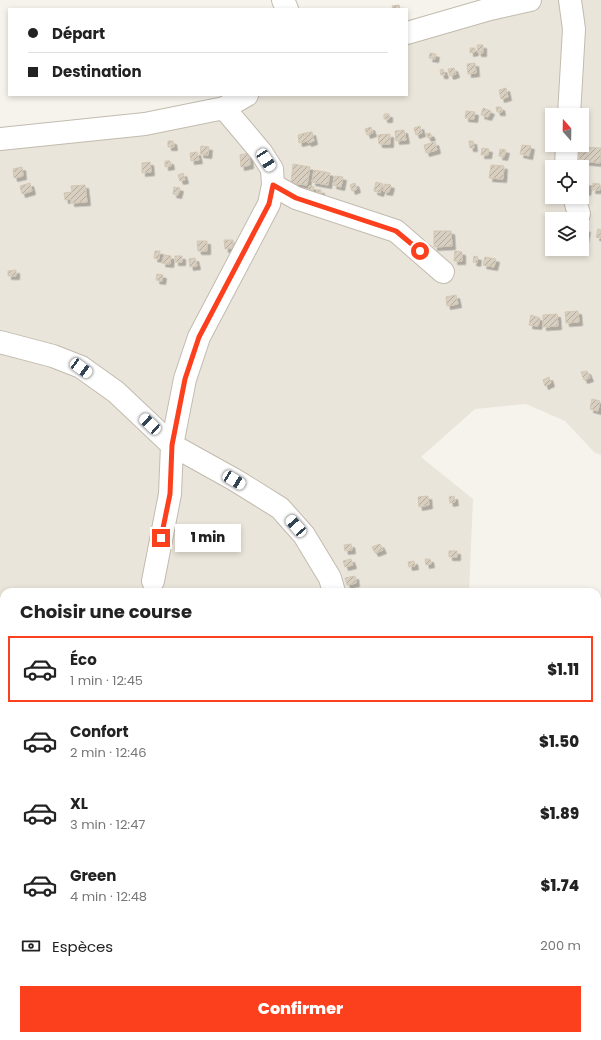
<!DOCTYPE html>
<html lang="fr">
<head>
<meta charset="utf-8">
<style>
	:root { --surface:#fff; --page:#f2f2f2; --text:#222; --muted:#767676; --line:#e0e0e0; --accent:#fc3f1d }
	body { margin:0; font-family:Poppins,sans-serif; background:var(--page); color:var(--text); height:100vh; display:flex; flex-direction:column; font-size:15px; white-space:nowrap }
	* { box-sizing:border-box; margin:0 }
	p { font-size:13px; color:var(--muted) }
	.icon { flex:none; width:22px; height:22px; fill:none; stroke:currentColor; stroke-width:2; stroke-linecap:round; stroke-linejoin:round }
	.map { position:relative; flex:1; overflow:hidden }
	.sheet { position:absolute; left:0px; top:588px; width:601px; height:452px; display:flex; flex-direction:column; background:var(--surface); border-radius:12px 12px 0 0; box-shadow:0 2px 6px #0003 }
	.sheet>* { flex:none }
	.hud { position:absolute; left:8px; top:8px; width:400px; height:88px; border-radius:0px; box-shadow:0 2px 6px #0003; display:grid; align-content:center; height:88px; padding:0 20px; background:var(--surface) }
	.needle { width:26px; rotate:340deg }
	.tools { position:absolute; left:545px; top:108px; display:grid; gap:8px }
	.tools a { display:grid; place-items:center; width:44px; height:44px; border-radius:0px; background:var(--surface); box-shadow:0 2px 6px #0003; font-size:20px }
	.end { position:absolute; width:18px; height:18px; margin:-9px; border:5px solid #fc3f1d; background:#fff; box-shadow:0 0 0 2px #fff }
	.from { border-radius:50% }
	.bubble { position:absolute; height:28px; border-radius:0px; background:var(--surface); box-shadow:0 2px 6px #0003; font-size:13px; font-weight:800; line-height:28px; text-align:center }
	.car { position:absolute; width:12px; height:24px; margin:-12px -6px; border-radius:5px; box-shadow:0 0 3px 1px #0007; background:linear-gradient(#fff 24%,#345 0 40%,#fff 0 76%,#345 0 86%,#fff 0) }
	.hud b { display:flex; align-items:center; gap:14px; height:38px; font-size:15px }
	.hud b+b { border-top:1px solid var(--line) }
	.hud i { width:10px; height:10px; background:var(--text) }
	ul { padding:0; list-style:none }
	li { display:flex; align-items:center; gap:12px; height:66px; margin:0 8px 6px; padding:0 12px; border:2px solid transparent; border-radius:0px }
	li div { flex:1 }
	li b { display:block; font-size:15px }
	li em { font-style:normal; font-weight:800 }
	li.on { border-color:var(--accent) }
	li>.icon { width:36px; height:36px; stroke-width:1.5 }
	h2 { padding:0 20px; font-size:18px; line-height:48px }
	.pay { display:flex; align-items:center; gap:10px; height:44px; padding:0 20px; font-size:15px }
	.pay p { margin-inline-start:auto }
	.button { display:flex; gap:8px; margin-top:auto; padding:8px 20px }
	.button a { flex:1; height:46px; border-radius:0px; background:var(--accent); color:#fff; font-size:16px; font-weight:800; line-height:46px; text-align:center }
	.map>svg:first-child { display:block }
	.residential { fill:#eae5da; fill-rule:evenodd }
	.building { fill:url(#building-hatch); stroke:#d3c7b4; filter:url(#shadow) }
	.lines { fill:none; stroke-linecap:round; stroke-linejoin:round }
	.minor-casing { stroke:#c2bbae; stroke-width:24 }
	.path { stroke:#c4b79f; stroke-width:2.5; stroke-dasharray:2 2; stroke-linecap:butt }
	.minor { stroke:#fff; stroke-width:22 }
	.route { stroke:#fc3f1d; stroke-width:5 }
</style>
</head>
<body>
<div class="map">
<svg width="601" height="1040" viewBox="0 0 601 1040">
	<defs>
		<pattern id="building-hatch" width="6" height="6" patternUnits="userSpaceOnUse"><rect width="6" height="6" fill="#d8cfc1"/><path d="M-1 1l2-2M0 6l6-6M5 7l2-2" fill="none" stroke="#b1aa9e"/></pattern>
		<filter id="shadow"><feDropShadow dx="3.5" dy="3.5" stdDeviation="0" flood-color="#0004"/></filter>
	</defs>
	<rect width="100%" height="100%" fill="#f6f3ec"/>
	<path class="residential" d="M530 0H601V455L595 453 565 421 526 404 475 409 421 457 473 499 469 592H4V752L1 759 4 762V801L0 808V139L247 95H407V33ZM552 115H582V145H552ZM552 167H582V197H552ZM552 219H582V249H552Z"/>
	<path class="building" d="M399 5 400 9H393L392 6Z
		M477 45H483V53H478Z
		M470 48H475V52L470 53Z
		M430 53 436 54 435 59 429 58Z
		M475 63 476 73 468 74 467 64Z
		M454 68 456 74 450 76 448 69Z
		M443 69 445 75H441L440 70Z
		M506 88 508 97 501 99 499 90Z
		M496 107H501L502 112H497Z
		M483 108 491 111 488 117 481 115Z
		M466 111 475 112 474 119 465 118Z
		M384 114H389V119H384Z
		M420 126 422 133 416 135 414 128Z
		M371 127 373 133 367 135 365 129Z
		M404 130 406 140 396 141 395 131Z
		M312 132 314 141 308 143 305 133Z
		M305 133 307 141 299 143 298 135Z
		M430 133 432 137 428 138 426 134Z
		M390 134V144H379L378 135Z
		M168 141H173L174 147H168Z
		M469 141H473L474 148H470Z
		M435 142 437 150 426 153 424 145Z
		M522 145 531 146 529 156 520 154Z
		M201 146 209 147 208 155 200 154Z
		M580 147 601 148 600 163 579 161Z
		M482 148 489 149 488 155H481Z
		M500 149 506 150 504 157 499 156Z
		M197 152 199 160 191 161 190 153Z
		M249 153 250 165 241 167 240 155Z
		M165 161H170L171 166 165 167Z
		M150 162 151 172 142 173V163Z
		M293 164 310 167 307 185 291 183Z
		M491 165 504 166 503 179 489 178Z
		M22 167 23 176 14 178 13 169Z
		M314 170 330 173 328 185 312 182Z
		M183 173 185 180 180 181 178 175Z
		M335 176 343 177 341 187 333 185Z
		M376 182 383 184 380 193 374 191Z
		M582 182 589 183 587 192 582 191Z
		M30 183 32 191 22 194 20 186Z
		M355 183 357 189 352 191 350 185Z
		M593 183 600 184V190H592Z
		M385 184 391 185 389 192 383 191Z
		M85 185 87 202 71 203V199L65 200 64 193 72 192 71 186Z
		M309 186 314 187 313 192 308 191Z
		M174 187 180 188 178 195 173 194Z
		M317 190H321V194L317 195Z
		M549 225H552V232H548Z
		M582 228 587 229 585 239H582Z
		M598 229 601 230V238L596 237Z
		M434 231H451L452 246 434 247Z
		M224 240H233V248L225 249Z
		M197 241H207V251H198Z
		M155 251H160L159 259 154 258Z
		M455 251 462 252V261H454Z
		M164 255 171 256 170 264 162 263Z
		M175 256H182V262H175Z
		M474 256 478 257 477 263 473 262Z
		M485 257 496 259 494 267 483 265Z
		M195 258 197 266 190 267 189 259Z
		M16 270V276H8V271Z
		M157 274 163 275 162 281 156 280Z
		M456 295 458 304 447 306 446 297Z
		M578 311 579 322 566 323 565 312Z
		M557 314 558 326 543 327V315Z
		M531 315 540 318 538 326 529 325Z
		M587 371 590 378 584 380 581 372Z
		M549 377 551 383 545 386 543 380Z
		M592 399 600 401 598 411 590 409Z
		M428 496 429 505 419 507 418 497Z
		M454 496 455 502 450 503 449 497Z
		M351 544 352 550 345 551 344 545Z
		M380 544 383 550 375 553 372 547Z
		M449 551H457V557H449Z
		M351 559 353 565 345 567 343 561Z
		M425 559H430L431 564 426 565Z
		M414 561 415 566 409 567 408 562Z
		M355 576 356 583 347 585 345 578Z"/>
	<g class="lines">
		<g class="minor-casing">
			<path id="minor" d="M283 0 287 9
				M407 33 490 9 530 0
				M569 115 574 29 570 0
				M0 139 145 124 224 108 247 95
				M566 167 567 145
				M273 185 296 198 396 231 443 272
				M574 197 579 214
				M0 342 53 356 81 367 116 392 172 445 235 480 280 508 304 535 330 578 334 592
				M153 581 170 494 172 445 185 379 199 337 269 204 273 185 272 169 261 152 224 108"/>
		</g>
		<path class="path" d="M0 944 4 945
			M597 1017 601 1019"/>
		<use href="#minor" class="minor"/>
	</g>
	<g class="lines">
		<path class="route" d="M161 538 170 494 172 445 185 379 199 337 269 204 273 185 296 198 396 231 420 251"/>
	</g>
</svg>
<div class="tools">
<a><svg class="needle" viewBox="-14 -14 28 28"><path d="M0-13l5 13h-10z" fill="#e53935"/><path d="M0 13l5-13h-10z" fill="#767676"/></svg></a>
<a><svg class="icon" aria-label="locate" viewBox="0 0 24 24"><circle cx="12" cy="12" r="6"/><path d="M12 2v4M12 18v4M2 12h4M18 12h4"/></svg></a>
<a><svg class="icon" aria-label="layers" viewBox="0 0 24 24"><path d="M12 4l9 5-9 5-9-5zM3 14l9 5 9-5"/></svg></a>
</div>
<i class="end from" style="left:420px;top:251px"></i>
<i class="end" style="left:161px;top:538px"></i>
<div class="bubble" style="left:175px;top:524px;width:66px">1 min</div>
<i class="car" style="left:266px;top:160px;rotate:147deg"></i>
<i class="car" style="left:81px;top:368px;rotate:126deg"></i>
<i class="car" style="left:150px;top:424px;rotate:313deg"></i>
<i class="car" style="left:234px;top:480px;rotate:121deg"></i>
<i class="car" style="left:296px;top:526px;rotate:319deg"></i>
<div class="hud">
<b><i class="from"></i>Départ</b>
<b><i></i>Destination</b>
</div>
<section class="sheet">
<h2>Choisir une course</h2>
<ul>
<li class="on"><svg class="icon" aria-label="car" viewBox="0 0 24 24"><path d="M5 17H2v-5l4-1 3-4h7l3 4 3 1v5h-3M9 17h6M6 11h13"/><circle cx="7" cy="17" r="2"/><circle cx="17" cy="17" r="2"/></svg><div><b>Éco</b><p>1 min · 12:45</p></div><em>$1.11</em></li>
<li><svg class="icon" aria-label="car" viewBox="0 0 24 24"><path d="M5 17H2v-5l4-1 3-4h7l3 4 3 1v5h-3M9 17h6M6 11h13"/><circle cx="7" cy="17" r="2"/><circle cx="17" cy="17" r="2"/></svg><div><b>Confort</b><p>2 min · 12:46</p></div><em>$1.50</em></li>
<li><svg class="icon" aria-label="car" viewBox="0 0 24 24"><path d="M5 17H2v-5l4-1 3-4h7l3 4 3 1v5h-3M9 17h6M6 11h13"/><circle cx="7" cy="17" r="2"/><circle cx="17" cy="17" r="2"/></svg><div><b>XL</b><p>3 min · 12:47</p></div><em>$1.89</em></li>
<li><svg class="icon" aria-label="car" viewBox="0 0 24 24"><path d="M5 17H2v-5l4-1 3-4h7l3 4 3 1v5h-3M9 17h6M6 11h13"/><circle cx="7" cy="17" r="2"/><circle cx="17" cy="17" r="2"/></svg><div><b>Green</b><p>4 min · 12:48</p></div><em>$1.74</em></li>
</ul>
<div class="pay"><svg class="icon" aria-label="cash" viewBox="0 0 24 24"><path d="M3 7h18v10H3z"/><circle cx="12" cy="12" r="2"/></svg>Espèces<p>200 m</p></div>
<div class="button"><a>Confirmer</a></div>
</section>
</div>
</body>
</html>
